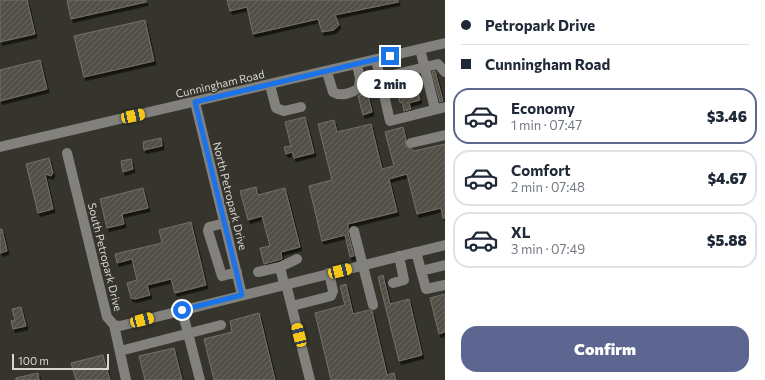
<!DOCTYPE html>
<html lang="en">
<head>
<meta charset="utf-8">
<style>
	:root { --surface:#fff; --page:#f6f6f7; --text:#1f2937; --muted:#747a83; --line:#e0e1e3; --accent:#5d6690 }
	body { margin:0; font-family:Commissioner,sans-serif; background:var(--page); color:var(--text); height:100vh; display:flex; flex-direction:column; font-size:15px; white-space:nowrap }
	* { box-sizing:border-box; margin:0 }
	p { font-size:13px; color:var(--muted) }
	.icon { flex:none; width:22px; height:22px; fill:none; stroke:currentColor; stroke-width:2; stroke-linecap:round; stroke-linejoin:round }
	.map { position:relative; flex:1; overflow:hidden }
	.panel { display:flex; flex-direction:column; background:var(--surface); width:320px }
	.panel>* { flex:none }
	.banner { display:grid; align-content:center; height:88px; padding:0 16px; background:var(--surface) }
	.scale { position:absolute; left:12px; bottom:10px; width:97px; box-sizing:border-box; padding-left:4px; border:2px solid #d7d6d1; border-top:0; font-size:11px; line-height:14px; white-space:nowrap; color:#d7d6d1; -webkit-text-stroke:3px #36352d; paint-order:stroke }
	.end { position:absolute; width:18px; height:18px; margin:-9px; border:5px solid #1a73e8; background:#fff; box-shadow:0 0 0 2px #fff }
	.from { border-radius:50% }
	.bubble { position:absolute; height:28px; border-radius:14px; background:var(--surface); box-shadow:0 2px 10px #0003; font-size:13px; font-weight:800; line-height:28px; text-align:center }
	.car { position:absolute; width:12px; height:24px; margin:-12px -6px; border-radius:5px; box-shadow:0 0 3px 1px #0007; background:linear-gradient(#f5c518 24%,#345 0 40%,#f5c518 0 76%,#345 0 86%,#f5c518 0) }
	.banner b { display:flex; align-items:center; gap:14px; height:38px; font-size:15px }
	.banner b+b { border-top:1px solid var(--line) }
	.banner i { width:10px; height:10px; background:var(--text) }
	ul { padding:0; list-style:none }
	li { display:flex; align-items:center; gap:12px; height:56px; margin:0 8px 6px; padding:0 8px; border:2px solid var(--line); border-radius:16px }
	li div { flex:1 }
	li b { display:block; font-size:15px }
	li em { font-style:normal; font-weight:800 }
	li.active { border-color:var(--accent) }
	li>.icon { width:36px; height:36px; stroke-width:1.5 }
	.cta { display:flex; gap:8px; margin-top:auto; padding:8px 16px }
	.cta a { flex:1; height:46px; border-radius:16px; background:var(--accent); color:#fff; font-size:16px; font-weight:800; line-height:46px; text-align:center }
	main { display:flex; flex:1; min-height:0 }
	.map>svg:first-child { display:block }
	.building { fill:url(#building-hatch); stroke:#737168; filter:url(#shadow) }
	.lines { fill:none; stroke-linecap:round; stroke-linejoin:round }
	.minor { stroke:#82817d; stroke-width:10 }
	.route { stroke:#1a73e8; stroke-width:5 }
	.labels { text-anchor:middle; stroke-width:3; stroke-linejoin:round; paint-order:stroke }
	.street-label { font-size:11px; fill:#d7d6d1; stroke:#36352d }
</style>
</head>
<body>
<main>
<div class="map">
<svg width="445" height="380" viewBox="0 0 445 380">
	<defs>
		<pattern id="building-hatch" width="6" height="6" patternUnits="userSpaceOnUse"><rect width="6" height="6" fill="#525047"/><path d="M-1 1l2-2M0 6l6-6M5 7l2-2" fill="none" stroke="#6a6860"/></pattern>
		<filter id="shadow"><feDropShadow dx="2" dy="3.5" stdDeviation="0" flood-color="#0009"/></filter>
	</defs>
	<rect width="100%" height="100%" fill="#36352d"/>
	<path class="building" d="M0 0H27L35 34 0 42Z
		M67 0H146V2L71 19Z
		M227 0H398V2L335 15 339 25 334 30 322 32 318 19 253 34 247 7 230 11Z
		M145 20 154 61 84 77 74 36Z
		M40 60 47 89 0 101V70Z
		M435 71 443 101 440 102 432 72Z
		M414 77 420 100 409 103 411 109 404 111 402 102 400 103 396 84H399L398 81Z
		M365 91H367L372 112 363 115 358 96Z
		M305 117 314 153 294 158 292 152 286 154 284 147 291 146 285 122Z
		M334 120 337 132 371 124 382 169 394 166 385 132 403 127 406 139 405 145 414 151 445 144V218H443L441 208 417 214 407 174 389 179 397 212 348 224V233L354 256 350 257 345 235 322 241 309 186 332 180 318 124Z
		M161 138 162 146 144 150 143 142Z
		M49 158 53 173 51 176 45 174 53 209 38 213 26 164Z
		M131 159 133 169 123 172 121 161Z
		M256 187 258 195 285 188 300 247 281 252 282 259 264 264 260 248 270 246 262 216 248 220 240 191Z
		M143 188 148 208 122 214 124 224 107 228 100 199Z
		M191 222 206 285 175 293 171 279 147 285 150 295 135 299 131 298 127 283 137 280 132 259 117 263 115 254 162 243 159 230Z
		M0 229H2L7 251 0 253Z
		M383 275 390 304 409 299 422 355 399 361 378 277Z
		M346 284 353 314 369 310 372 311 387 375 394 373 396 380H331L315 313 345 305 340 286Z
		M445 294V332L439 334 430 298Z
		M21 307 26 326 13 329 11 321 15 320 12 309Z
		M259 313 275 380H214L204 339 232 332 230 321Z
		M174 348 182 380H145L139 356Z
		M103 355 110 380H76L71 363Z
		M38 373 39 380H16V378Z"/>
	<g class="lines">
		<path class="minor" d="M420 49 435 109
			M376 60 390 121 445 107
			M327 72 333 92C341 97 352 93 359 88L360 78 357 65
			M380 78 438 64 445 72
			M270 85 276 108 284 111 301 107
			M195 102 242 295
			M411 143 445 135
			M0 147 445 43
			M67 153 107 317 114 325 120 326 445 245
			M225 223 209 227 208 231 222 276 237 272
			M354 231 373 305
			M416 252 426 289 445 285
			M280 267 297 259
			M421 271 445 265
			M258 272 280 267 284 284
			M393 283 404 280 399 256
			M286 284 310 380
			M292 306 331 296 333 291 329 273
			M182 310 200 380
			M114 325 126 380
			M120 351 221 325"/>
	</g>
	<g class="lines">
		<path class="route" d="M182 310 242 295 195 102 390 56"/>
	</g>
	<g class="labels">
		<g class="street-label">
			<text transform="translate(220 84) rotate(-13)" y="4">Cunningham Road</text>
			<text transform="translate(230 196) rotate(76)" y="4">North Petropark Drive</text>
			<text transform="translate(105 257) rotate(76)" y="4">South Petropark Drive</text>
		</g>
	</g>
</svg>
<div class="scale">100 m</div>
<i class="end from" style="left:182px;top:310px"></i>
<i class="end" style="left:390px;top:56px"></i>
<div class="bubble" style="left:357px;top:70px;width:66px">2 min</div>
<i class="car" style="left:133px;top:116px;rotate:78deg"></i>
<i class="car" style="left:340px;top:271px;rotate:76deg"></i>
<i class="car" style="left:142px;top:320px;rotate:75deg"></i>
<i class="car" style="left:299px;top:335px;rotate:346deg"></i>
</div>
<section class="panel">
<div class="banner">
<b><i class="from"></i>Petropark Drive</b>
<b><i></i>Cunningham Road</b>
</div>
<ul>
<li class="active"><svg class="icon" aria-label="car" viewBox="0 0 24 24"><path d="M5 17H2v-5l4-1 3-4h7l3 4 3 1v5h-3M9 17h6M6 11h13"/><circle cx="7" cy="17" r="2"/><circle cx="17" cy="17" r="2"/></svg><div><b>Economy</b><p>1 min · 07:47</p></div><em>$3.46</em></li>
<li><svg class="icon" aria-label="car" viewBox="0 0 24 24"><path d="M5 17H2v-5l4-1 3-4h7l3 4 3 1v5h-3M9 17h6M6 11h13"/><circle cx="7" cy="17" r="2"/><circle cx="17" cy="17" r="2"/></svg><div><b>Comfort</b><p>2 min · 07:48</p></div><em>$4.67</em></li>
<li><svg class="icon" aria-label="car" viewBox="0 0 24 24"><path d="M5 17H2v-5l4-1 3-4h7l3 4 3 1v5h-3M9 17h6M6 11h13"/><circle cx="7" cy="17" r="2"/><circle cx="17" cy="17" r="2"/></svg><div><b>XL</b><p>3 min · 07:49</p></div><em>$5.88</em></li>
</ul>
<div class="cta"><a>Confirm</a></div>
</section>
</main>
</body>
</html>
